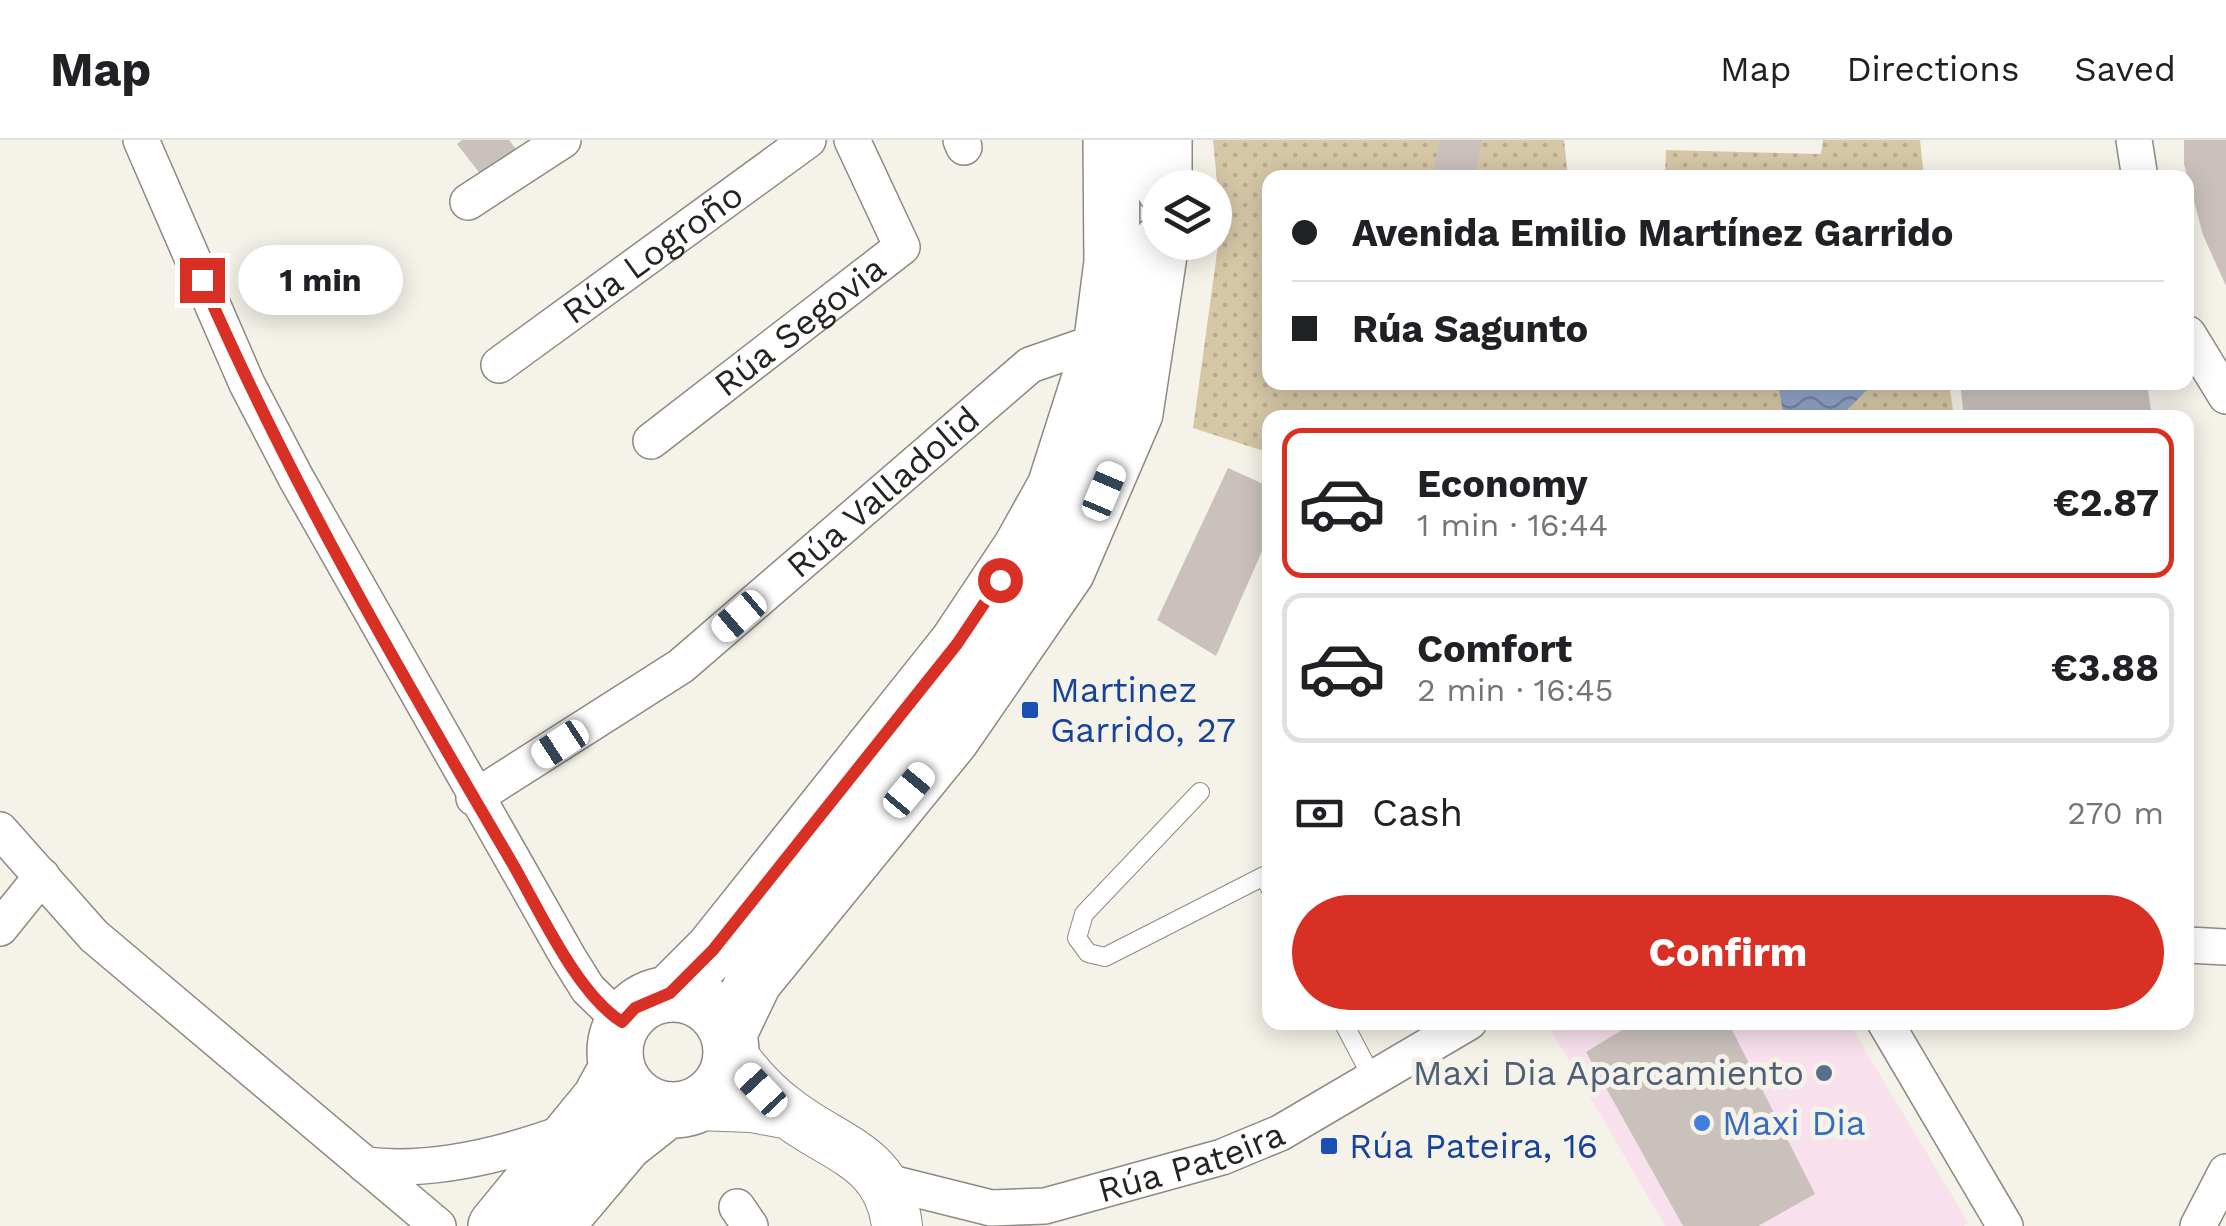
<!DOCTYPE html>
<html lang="en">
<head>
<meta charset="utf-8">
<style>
	:root { --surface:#fff; --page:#f6f6f6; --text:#202124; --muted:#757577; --line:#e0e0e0; --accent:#d93025 }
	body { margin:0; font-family:"Work Sans",sans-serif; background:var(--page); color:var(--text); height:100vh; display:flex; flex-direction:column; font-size:38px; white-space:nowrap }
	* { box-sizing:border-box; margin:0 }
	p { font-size:32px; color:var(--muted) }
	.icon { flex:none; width:55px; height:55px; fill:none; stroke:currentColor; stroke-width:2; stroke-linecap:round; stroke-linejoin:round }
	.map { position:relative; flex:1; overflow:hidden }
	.details { position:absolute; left:1262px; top:270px; width:932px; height:620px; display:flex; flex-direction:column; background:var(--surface); border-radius:20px; box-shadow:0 5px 25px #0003 }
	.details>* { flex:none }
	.hud { position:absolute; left:1262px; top:30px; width:932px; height:220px; border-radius:20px; box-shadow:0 5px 25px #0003; display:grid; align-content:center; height:220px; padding:0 30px; background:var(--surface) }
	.tools { position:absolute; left:1142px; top:30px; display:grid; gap:20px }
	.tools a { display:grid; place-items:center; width:90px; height:90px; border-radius:50%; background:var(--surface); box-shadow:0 5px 25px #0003; font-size:50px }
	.end { position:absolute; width:45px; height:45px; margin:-22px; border:12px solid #d93025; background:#fff; box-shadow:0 0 0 5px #fff }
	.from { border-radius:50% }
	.bubble { position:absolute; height:70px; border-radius:35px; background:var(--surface); box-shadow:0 5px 25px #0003; font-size:32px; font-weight:700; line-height:70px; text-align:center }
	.car { position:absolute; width:30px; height:60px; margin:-30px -15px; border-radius:12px; box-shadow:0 0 8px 2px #0007; background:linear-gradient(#fff 24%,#345 0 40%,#fff 0 76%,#345 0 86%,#fff 0) }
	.hud b { display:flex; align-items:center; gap:35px; height:95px; font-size:38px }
	.hud b+b { border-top:2px solid var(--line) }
	.hud i { width:25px; height:25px; background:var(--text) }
	ul { padding:18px 0 0; list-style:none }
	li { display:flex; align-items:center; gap:30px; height:150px; margin:0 20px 15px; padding:0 10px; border:5px solid var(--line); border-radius:20px }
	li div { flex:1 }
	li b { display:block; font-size:38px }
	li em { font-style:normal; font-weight:700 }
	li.on { border-color:var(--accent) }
	li>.icon { width:90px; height:90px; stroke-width:1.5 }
	.pay { display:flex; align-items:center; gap:25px; height:110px; padding:0 30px; font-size:38px }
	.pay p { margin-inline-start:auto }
	.button { display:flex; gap:20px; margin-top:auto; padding:20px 30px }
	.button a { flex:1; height:115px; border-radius:60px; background:var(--accent); color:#fff; font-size:40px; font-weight:700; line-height:115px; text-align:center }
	header { display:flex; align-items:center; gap:60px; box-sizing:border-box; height:140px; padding:0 50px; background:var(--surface); border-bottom:2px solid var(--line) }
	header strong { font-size:48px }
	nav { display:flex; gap:55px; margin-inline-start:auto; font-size:35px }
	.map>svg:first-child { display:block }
	.commercial { fill:#f8e1ed }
	.grass { fill:url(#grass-dots) }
	.water { fill:url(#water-waves) }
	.building { fill:#cac1bd }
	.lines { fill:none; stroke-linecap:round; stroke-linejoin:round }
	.lane-casing { stroke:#8d8a82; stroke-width:20 }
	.street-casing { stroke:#8d8a82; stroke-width:38 }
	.secondary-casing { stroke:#8d8a82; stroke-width:52 }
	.primary-casing { stroke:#8d8a82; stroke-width:58 }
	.lane { stroke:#fff; stroke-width:18 }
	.street { stroke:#fff; stroke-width:35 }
	.secondary { stroke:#fff; stroke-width:50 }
	.primary { stroke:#fff; stroke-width:55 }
	.route { stroke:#d93025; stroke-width:12 }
	.transit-dot { fill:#1a4fb4; stroke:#f5f2e9; stroke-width:4 }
	.service-dot { fill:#5c6f8a; stroke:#f5f2e9; stroke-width:4 }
	.shop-dot { fill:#3f7fe0; stroke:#f5f2e9; stroke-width:4 }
	.labels { text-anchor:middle; stroke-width:10; stroke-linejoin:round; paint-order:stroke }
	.street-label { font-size:35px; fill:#252421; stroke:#f5f2e9 }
	.transit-label { font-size:35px; fill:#164399; stroke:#f5f2e9; text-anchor:start }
	.service-label { font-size:35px; fill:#4e5e75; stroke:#f5f2e9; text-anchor:end }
	.shop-label { font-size:35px; fill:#366cbe; stroke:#f5f2e9; text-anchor:start }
</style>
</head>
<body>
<header>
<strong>Map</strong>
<nav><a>Map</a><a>Directions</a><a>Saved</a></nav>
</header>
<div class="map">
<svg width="2226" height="1086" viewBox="0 0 2226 1086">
	<defs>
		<pattern id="grass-dots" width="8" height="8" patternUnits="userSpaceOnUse" patternTransform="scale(2.5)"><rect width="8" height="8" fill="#d6c7a7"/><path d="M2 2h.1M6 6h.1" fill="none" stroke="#b8ab8f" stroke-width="1.8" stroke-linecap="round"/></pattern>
		<pattern id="water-waves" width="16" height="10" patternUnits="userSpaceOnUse" patternTransform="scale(2.5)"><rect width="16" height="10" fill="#90a3c7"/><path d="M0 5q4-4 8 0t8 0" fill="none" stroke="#7585a1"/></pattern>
	</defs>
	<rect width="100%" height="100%" fill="#f5f2e9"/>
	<path class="commercial" d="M1547 883H1849L1968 1082 1964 1086H1665Z"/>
	<path class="grass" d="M1213 0H1564L1568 37 1270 38V242L1949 243 1954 277 1270 278V313L1193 288 1221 84Z
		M1823 0H1920L1924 37H1665L1666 10 1821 14Z"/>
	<path class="water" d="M1778 243 1874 242V243L1840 277H1795L1783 273Z"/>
	<path class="building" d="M462 0H509L520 14 485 40 457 4Z
		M1440 0H1482L1475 38H1432Z
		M2184 0H2226V146L2203 95 2184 24Z
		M1960 242H2147L2152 278H1964Z
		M1228 328 1270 347V393L1216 516 1157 480Z
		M1635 882H1728L1815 1054 1758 1086H1683L1586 912Z"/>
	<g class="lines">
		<g class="lane-casing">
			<path id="lane" d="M1200 652 1084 774 1077 798 1088 813 1105 817 1264 736 1270 748
				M1343 882 1374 941"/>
		</g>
		<g class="street-casing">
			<g id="street">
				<path d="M141 0 247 244 296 338 568 817 588 849 622 882"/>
				<path d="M961 0 964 7"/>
				<path d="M2134 0 2140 38"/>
				<path d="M468 62 563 0"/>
				<path d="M2188 194 2226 256"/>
				<path id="s1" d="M499 225 808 0"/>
				<path id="s2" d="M651 301 902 107 852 0"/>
				<path id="s3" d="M474 658 681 526 1030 225 1102 200"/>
				<path d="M0 690 94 796 438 1086"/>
				<path d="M0 788 42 736"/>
				<path d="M2188 805 2226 807"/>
				<path d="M1885 882 2005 1086"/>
				<path d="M365 1025C432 1033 507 1014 569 991"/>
				<path id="s4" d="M883 1041 991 1068 1045 1066 1222 1017 1280 993 1469 882"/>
				<path d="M737 1067 750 1086"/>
				<path d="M2198 1086 2226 1032"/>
			</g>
		</g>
		<g class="secondary-casing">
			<path id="secondary" d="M732 915C747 936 765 956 787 972 834 1009 889 1016 897 1086
				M696 965 752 967 789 974"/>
		</g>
		<g class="primary-casing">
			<path id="primary" d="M1164 48V0
				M670 853 713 810 957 504 1021 408 1055 347 1102 200 1112 122 1111 0
				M615 912a58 58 0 1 1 116 0a58 58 0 1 1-116 0Z
				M729 893 754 841 952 598 1067 431 1135 273 1161 102
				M496 1086 600 959 617 928
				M555 1086 625 1003 667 970"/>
		</g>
		<use href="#lane" class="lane"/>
		<use href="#street" class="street"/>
		<use href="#secondary" class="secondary"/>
		<use href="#primary" class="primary"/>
	</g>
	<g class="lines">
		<path class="route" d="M202 140C289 341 400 532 511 721 539 769 576 853 622 882L635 868 670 853 713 810 957 504 1000 440"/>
	</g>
	<g class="transit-dot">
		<rect x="1020" y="560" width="20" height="20" rx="5"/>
		<rect x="1319" y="996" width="20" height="20" rx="5"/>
	</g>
	<circle class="service-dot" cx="1824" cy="933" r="10"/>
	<circle class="shop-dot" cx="1702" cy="983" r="10"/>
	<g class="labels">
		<g class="street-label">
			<text dy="12" stroke="none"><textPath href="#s1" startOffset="190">Rúa Logroño</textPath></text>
			<text dy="12" stroke="none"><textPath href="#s2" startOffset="188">Rúa Segovia</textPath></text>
			<text dy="12" stroke="none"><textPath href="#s3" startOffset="512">Rúa Valladolid</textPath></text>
			<text dy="12" stroke="none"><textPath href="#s4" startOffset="318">Rúa Pateira</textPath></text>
		</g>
		<g class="transit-label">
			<text x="1050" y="562">Martinez<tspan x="1050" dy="40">Garrido, 27</tspan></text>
			<text x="1349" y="1018">Rúa Pateira, 16</text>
		</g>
		<g class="service-label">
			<text x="1804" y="945">Maxi Dia Aparcamiento</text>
		</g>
		<g class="shop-label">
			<text x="1722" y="995">Maxi Dia</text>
		</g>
	</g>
</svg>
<div class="tools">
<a><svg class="icon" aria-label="layers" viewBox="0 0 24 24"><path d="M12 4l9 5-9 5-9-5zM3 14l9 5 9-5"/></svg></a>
</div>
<i class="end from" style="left:1000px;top:440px"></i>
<i class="end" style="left:202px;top:140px"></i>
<div class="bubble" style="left:238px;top:105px;width:165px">1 min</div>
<i class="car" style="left:1104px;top:351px;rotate:23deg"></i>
<i class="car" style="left:739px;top:476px;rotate:229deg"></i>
<i class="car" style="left:560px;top:604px;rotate:237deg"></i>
<i class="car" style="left:909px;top:650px;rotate:40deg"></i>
<i class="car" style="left:761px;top:950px;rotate:317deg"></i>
<div class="hud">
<b><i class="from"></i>Avenida Emilio Martínez Garrido</b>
<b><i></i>Rúa Sagunto</b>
</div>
<section class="details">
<ul>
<li class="on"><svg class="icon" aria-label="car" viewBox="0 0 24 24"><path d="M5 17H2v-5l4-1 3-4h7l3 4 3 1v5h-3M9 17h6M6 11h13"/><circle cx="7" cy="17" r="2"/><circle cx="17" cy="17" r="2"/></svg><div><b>Economy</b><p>1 min · 16:44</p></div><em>€2.87</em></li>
<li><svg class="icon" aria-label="car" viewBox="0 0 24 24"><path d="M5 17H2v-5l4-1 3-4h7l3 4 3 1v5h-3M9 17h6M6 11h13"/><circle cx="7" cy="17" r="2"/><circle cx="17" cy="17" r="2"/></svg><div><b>Comfort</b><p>2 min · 16:45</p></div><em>€3.88</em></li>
</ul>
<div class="pay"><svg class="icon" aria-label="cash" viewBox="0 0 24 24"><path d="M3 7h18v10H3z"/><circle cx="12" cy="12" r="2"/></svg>Cash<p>270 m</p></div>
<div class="button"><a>Confirm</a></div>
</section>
</div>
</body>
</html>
